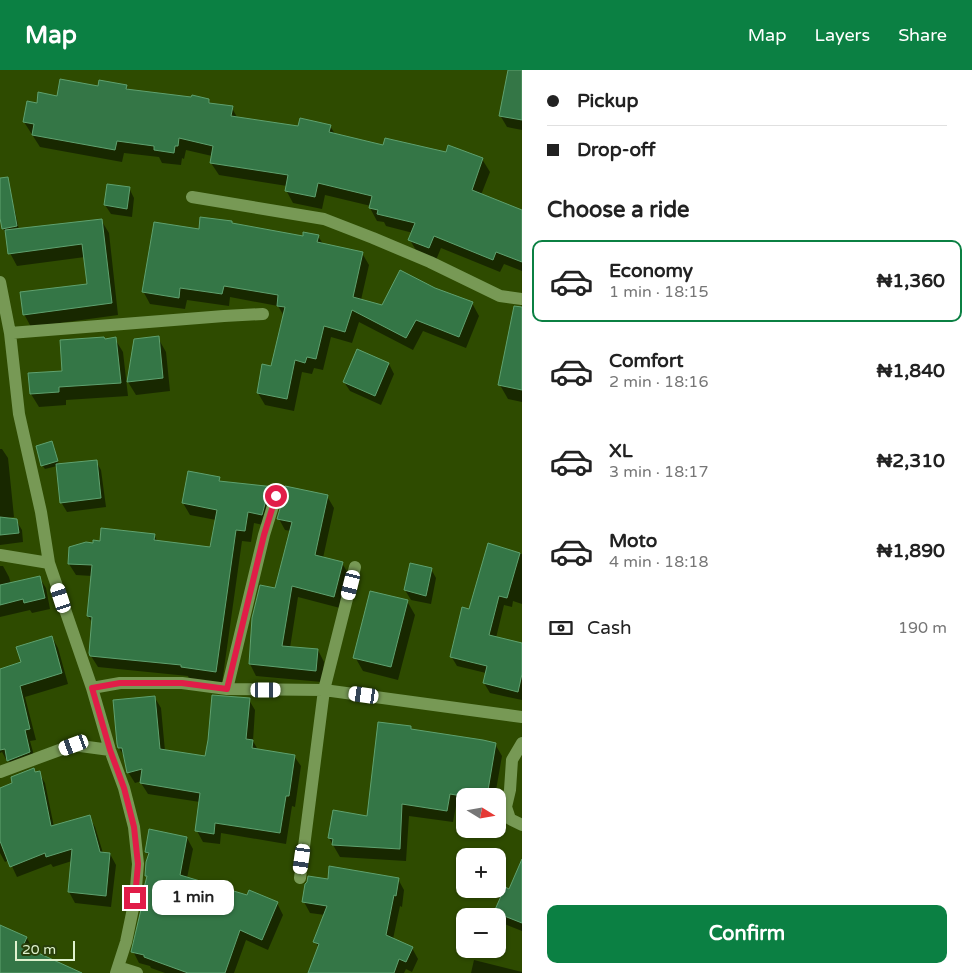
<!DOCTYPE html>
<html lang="en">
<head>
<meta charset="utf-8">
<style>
	:root { --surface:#fff; --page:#f6f6f6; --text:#222; --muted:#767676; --line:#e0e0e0; --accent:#0b8043 }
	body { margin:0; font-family:"Varela Round",sans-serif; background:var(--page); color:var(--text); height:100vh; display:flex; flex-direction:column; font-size:19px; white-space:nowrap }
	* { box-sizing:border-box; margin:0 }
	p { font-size:16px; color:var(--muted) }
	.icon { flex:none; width:28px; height:28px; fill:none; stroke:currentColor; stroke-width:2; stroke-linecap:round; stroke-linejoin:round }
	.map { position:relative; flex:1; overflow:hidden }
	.panel { display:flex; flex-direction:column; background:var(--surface); width:450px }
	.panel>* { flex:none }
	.banner { display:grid; align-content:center; height:110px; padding:0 25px; background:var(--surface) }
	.needle { width:32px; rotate:101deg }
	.tools { position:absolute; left:456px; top:718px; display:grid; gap:10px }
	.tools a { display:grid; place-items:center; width:50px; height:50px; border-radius:10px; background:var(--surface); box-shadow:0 1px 4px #0004; font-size:25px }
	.scale { position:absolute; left:15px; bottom:12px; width:60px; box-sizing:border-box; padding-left:5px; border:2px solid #dff2ce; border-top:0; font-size:14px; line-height:18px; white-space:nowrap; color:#dff2ce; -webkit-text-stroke:4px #283e0a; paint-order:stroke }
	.end { position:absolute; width:22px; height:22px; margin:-11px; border:6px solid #e11d48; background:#fff; box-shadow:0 0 0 2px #fff }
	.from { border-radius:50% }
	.bubble { position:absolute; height:35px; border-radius:10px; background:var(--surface); box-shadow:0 1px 4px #0004; font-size:16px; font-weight:700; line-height:35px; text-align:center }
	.car { position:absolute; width:15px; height:30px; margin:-15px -8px; border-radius:6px; box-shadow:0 0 4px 1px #0007; background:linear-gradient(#fff 24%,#345 0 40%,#fff 0 76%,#345 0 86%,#fff 0) }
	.banner b { display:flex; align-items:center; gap:18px; height:48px; font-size:19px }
	.banner b+b { border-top:1px solid var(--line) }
	.banner i { width:12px; height:12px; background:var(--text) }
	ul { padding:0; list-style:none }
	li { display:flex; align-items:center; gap:15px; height:82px; margin:0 10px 8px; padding:0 15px; border:2px solid transparent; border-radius:10px }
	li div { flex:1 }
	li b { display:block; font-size:19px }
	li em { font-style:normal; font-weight:700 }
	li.selected { border-color:var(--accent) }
	li>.icon { width:45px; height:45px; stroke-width:1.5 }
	h2 { padding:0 25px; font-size:22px; line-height:60px }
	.pay { display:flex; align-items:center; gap:12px; height:55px; padding:0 25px; font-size:19px }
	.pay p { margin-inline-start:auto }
	.button { display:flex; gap:10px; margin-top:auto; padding:10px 25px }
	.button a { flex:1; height:58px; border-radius:10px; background:var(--accent); color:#fff; font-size:20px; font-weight:700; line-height:58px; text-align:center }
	header { display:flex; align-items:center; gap:30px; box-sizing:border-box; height:70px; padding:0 25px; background:var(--accent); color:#fff }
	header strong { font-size:24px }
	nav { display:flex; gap:28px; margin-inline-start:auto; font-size:18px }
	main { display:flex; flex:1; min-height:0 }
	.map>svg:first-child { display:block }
	.shadow { fill:#0007 }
	.building { fill:#347646; stroke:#5fa16f }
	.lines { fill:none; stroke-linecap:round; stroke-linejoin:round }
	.minor { stroke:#795; stroke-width:12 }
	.route { stroke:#e11d48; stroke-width:6 }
</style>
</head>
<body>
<header>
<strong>Map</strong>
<nav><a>Map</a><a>Layers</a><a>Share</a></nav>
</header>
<main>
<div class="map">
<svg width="522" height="903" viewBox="0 0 522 903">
	<rect width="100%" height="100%" fill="#2e4b00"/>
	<path class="shadow" d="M509 0H522V60L507 57 500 45Z
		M126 16 129 20 209 30 211 35 232 38 238 49 299 58 330 56 335 64 384 77 447 83 482 89 490 102 481 125 522 141V201L504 194 500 202 441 178 436 190 417 182 410 170 413 163 386 156 384 152 377 151 370 138 371 136 325 125 322 139 293 133 286 120 287 116 219 105 211 93 212 86 186 80 184 89 182 88 181 95 162 93 159 87 124 83 122 92 40 77 24 52 38 34 58 27 99 17Z
		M129 118 134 128 132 147 111 144 105 135Z
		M13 137 15 141 19 160 101 150 109 163 118 245 31 257 24 244 88 215 85 187 17 196 10 183 5 162 3 158 0 141V139Z
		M233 155 304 168 318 166 323 174 362 183 369 195 361 230 383 237 434 219 472 233 479 246 466 278 423 261 413 280 359 252 352 273 331 267 323 300 314 298 312 304 302 302 294 341 265 335 258 323 272 298 284 246 278 236 230 227 229 236 187 230 185 239 150 234 143 221 200 161Z
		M522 265V332L508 329 500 315Z
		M158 268 166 282 170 321 136 325 128 312Z
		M115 269 123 282 128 326 66 330V335L39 337 31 324 30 304 63 302 105 270Z
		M358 281 389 294 394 304 381 335 350 321 344 312Z
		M52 373 54 377 59 395 96 391 101 400 106 437 67 442 61 432 57 396 45 399 42 395Z
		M0 379H2L8 388 14 447 7 448 16 450 22 460 23 472 0 475Z
		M219 409 221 412 285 420 327 426 334 438 323 488 342 493 349 505 340 538 298 527 290 578 318 580 324 592 322 612 256 606 250 594 254 548 276 520 291 461 285 460 279 449 285 429 277 431 268 456 254 453 251 472 242 471 222 613 189 609 188 606 98 597 91 586 93 554 88 546 92 506 76 505 69 494 94 474 154 465 158 472 211 479 216 450 190 445 183 433Z
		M489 475 522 484V534L513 531 512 537 504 535 496 568 522 574V630L490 623 484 613 486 603 457 596 451 586 470 541Z
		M0 496H3L9 507 11 514 39 507 46 518 50 539 32 543 30 540 0 547Z
		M431 499 436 508 431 534 411 530 405 520Z
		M407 531 415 545 398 610 363 601 355 587Z
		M52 567 58 578 68 614 25 627 36 670 30 671 36 693 15 701 9 691H7L2 682 0 683V600L22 593Z
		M155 628 161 638 165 681 206 688 249 630 255 640 253 671 258 680 294 686 301 696 295 737 292 736 286 774 221 763 220 774 203 772 197 761 200 732 148 724 141 713 142 711 135 713 128 702 126 689 119 678Z
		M411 657 413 661 495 674 502 686 495 726H465V728L461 727 458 736H456L453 752 409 746 406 791 340 787 329 768 368 747Z
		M39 703 45 713 54 757 89 747 95 757 103 783 110 784 116 795 111 837 75 833 69 822 72 791 53 797 51 794 17 807 9 790 5 792 0 783V719Z
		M187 768 193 779 187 808 277 833 283 845 268 880 246 870 234 903H165L151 898 150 896 139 893 133 881 148 808 146 805 149 786 146 782Z
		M522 792V861L502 853 496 842 510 820Z
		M398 809 404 820 402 837 400 836 393 869 412 878 418 889 412 902 406 899 404 903H310L319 878 315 871 325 845 310 843 304 832 329 810Z
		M0 856 27 868 33 880V882L79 903H0Z
		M474 890 522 902V903H471Z"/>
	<path class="building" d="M508 0H522V50L499 46Z
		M60 9 98 16 99 10 127 15 126 19 191 27 192 25 209 29V33L233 36 231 46 298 56 300 48 331 55 329 62 383 75 385 68 446 82 448 75 483 88 472 120 522 140V192L496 182 493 190 434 166 429 178 408 170 415 153 377 144 378 140 369 138 372 126 318 113 315 127 285 121 288 105 210 93 213 76 179 68 178 76H175L174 83 154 80V76L117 71 115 80 32 65 34 54 23 52 27 31 37 33 38 22 57 26Z
		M8 107 17 156 2 159 0 148V108Z
		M107 114 130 117 127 139 104 135Z
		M200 147 232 151V153L303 166V162L319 165 317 172 363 182 353 227 382 235 400 200 435 218 473 232 459 267 416 250 406 268 352 240 345 262 324 256 316 289 307 287 305 293 295 290 287 329 257 323 262 294 271 296 285 237 277 236 278 225 224 216 222 224 180 218 179 228 142 222 154 152 199 159Z
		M102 149 112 233 23 245 20 222 87 214 82 174 8 184 5 160Z
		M514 236 522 237V320L498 315Z
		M159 266 163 308 127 312 134 269Z
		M104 267 105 269 116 267 121 313 59 317V322L30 324 28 303 62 301 60 270Z
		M357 279 389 293 375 326 343 312Z
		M52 371 58 391 41 396 36 376Z
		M97 390 101 428 60 433 56 394Z
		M188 401 220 407 219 411 284 418 285 416 328 425 315 485 343 492 334 527 292 516 282 576 318 579 316 601 249 594 252 548 260 515 275 518 292 452 277 449 284 425 282 421 278 418 271 420 268 423 262 445 248 442 245 461 236 460 216 602 181 597V595L90 586 89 583 92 547 87 546 92 495 68 494 69 477 86 472 93 473V470L100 471 101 458 155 464 154 470 210 477 217 440 182 433Z
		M0 447 17 449 19 463 0 465Z
		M488 473 520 483 507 528 499 526 489 565 522 573V604L518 622 483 613 487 596 450 587 462 537 469 539Z
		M410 493 432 498 426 526 404 520Z
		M40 506 45 528 24 533 23 529 0 535V515Z
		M370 521 408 530 391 597 353 588Z
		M52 566 62 603 20 616 30 659 25 660 30 682 7 691 5 679 0 680V599L21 592 16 577Z
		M212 625 250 628 246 669 253 670 252 678 295 685 289 726H286L280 763 215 753 214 764 195 761 200 723 140 713 142 699 127 703 122 678H118L117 674 113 630 155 626 160 679 205 686 208 670Z
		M378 652 411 656V659L483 670 496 673 487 726H462L450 724 447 741 402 734 400 779 332 775 333 769 328 768 333 740 367 746Z
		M34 698 35 702 40 701 51 756 90 745 100 782 110 783 106 826 68 822 72 779 46 787 45 783 10 797 0 771V718L12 713 11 707Z
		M149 759 187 767 180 805 247 825 249 820 278 832 262 870 240 860 225 903H188L144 887V885L131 882 143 831 144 818 147 806H145L146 792 149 783 145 782Z
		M522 789V853L494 842 505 817 509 819Z
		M329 796 399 808 396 826 394 825 386 865 413 877 406 892 399 889 394 903H308L319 874 313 872 327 836 302 832 305 814 307 812 308 806 328 809Z
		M0 855 27 867 23 876 82 903H0Z"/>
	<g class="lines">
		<path class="minor" d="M192 127 324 149 373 168 430 192 500 226 522 229
			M0 212 10 263 19 344 41 442 49 493 92 618 110 680 124 718 134 757 138 794 135 829 126 872 116 903
			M10 263 224 246 263 244
			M0 485 49 493
			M92 618 120 613H182L227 619 324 620 522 647
			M227 619 264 465 276 426
			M522 673 512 690 510 720 506 737 510 749 522 755
			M0 702 73 675 110 680
			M300 808 324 620 355 497
			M118 897 137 903"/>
	</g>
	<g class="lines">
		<path class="route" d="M135 828 138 794 134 757 124 718 110 680 92 618 120 613H182L227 619 264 465 276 426"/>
	</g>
</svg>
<div class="tools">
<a><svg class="needle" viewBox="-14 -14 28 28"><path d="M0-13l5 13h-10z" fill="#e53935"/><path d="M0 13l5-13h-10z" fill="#767676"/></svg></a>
<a>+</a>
<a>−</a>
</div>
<div class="scale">20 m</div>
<i class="end from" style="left:276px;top:426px"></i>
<i class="end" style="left:135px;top:828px"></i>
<div class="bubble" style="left:152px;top:810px;width:82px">1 min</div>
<i class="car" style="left:351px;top:515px;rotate:194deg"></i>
<i class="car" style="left:61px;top:528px;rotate:342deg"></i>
<i class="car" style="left:266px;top:620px;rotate:90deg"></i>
<i class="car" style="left:364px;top:625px;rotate:278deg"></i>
<i class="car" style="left:74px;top:675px;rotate:250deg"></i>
<i class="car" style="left:302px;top:789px;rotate:188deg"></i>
</div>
<section class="panel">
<div class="banner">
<b><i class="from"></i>Pickup</b>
<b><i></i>Drop-off</b>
</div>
<h2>Choose a ride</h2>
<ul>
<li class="selected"><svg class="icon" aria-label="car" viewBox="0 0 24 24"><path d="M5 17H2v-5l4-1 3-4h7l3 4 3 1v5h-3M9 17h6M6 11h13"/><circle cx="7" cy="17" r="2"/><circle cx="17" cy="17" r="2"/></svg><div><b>Economy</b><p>1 min · 18:15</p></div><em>₦1,360</em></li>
<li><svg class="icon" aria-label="car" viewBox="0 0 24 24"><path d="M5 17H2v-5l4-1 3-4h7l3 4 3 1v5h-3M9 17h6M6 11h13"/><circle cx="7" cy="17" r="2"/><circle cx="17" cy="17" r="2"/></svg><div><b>Comfort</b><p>2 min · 18:16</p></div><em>₦1,840</em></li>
<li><svg class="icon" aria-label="car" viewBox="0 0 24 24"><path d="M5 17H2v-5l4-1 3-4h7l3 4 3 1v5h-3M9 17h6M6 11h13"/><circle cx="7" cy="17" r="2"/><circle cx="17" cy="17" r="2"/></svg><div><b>XL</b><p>3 min · 18:17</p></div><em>₦2,310</em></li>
<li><svg class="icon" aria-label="car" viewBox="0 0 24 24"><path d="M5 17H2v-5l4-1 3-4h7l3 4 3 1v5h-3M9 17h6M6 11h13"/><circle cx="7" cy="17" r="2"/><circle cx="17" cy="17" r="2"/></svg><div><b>Moto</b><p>4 min · 18:18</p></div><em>₦1,890</em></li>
</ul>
<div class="pay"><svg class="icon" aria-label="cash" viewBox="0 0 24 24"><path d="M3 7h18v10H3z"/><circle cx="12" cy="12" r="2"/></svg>Cash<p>190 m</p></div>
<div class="button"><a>Confirm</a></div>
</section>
</main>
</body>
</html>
